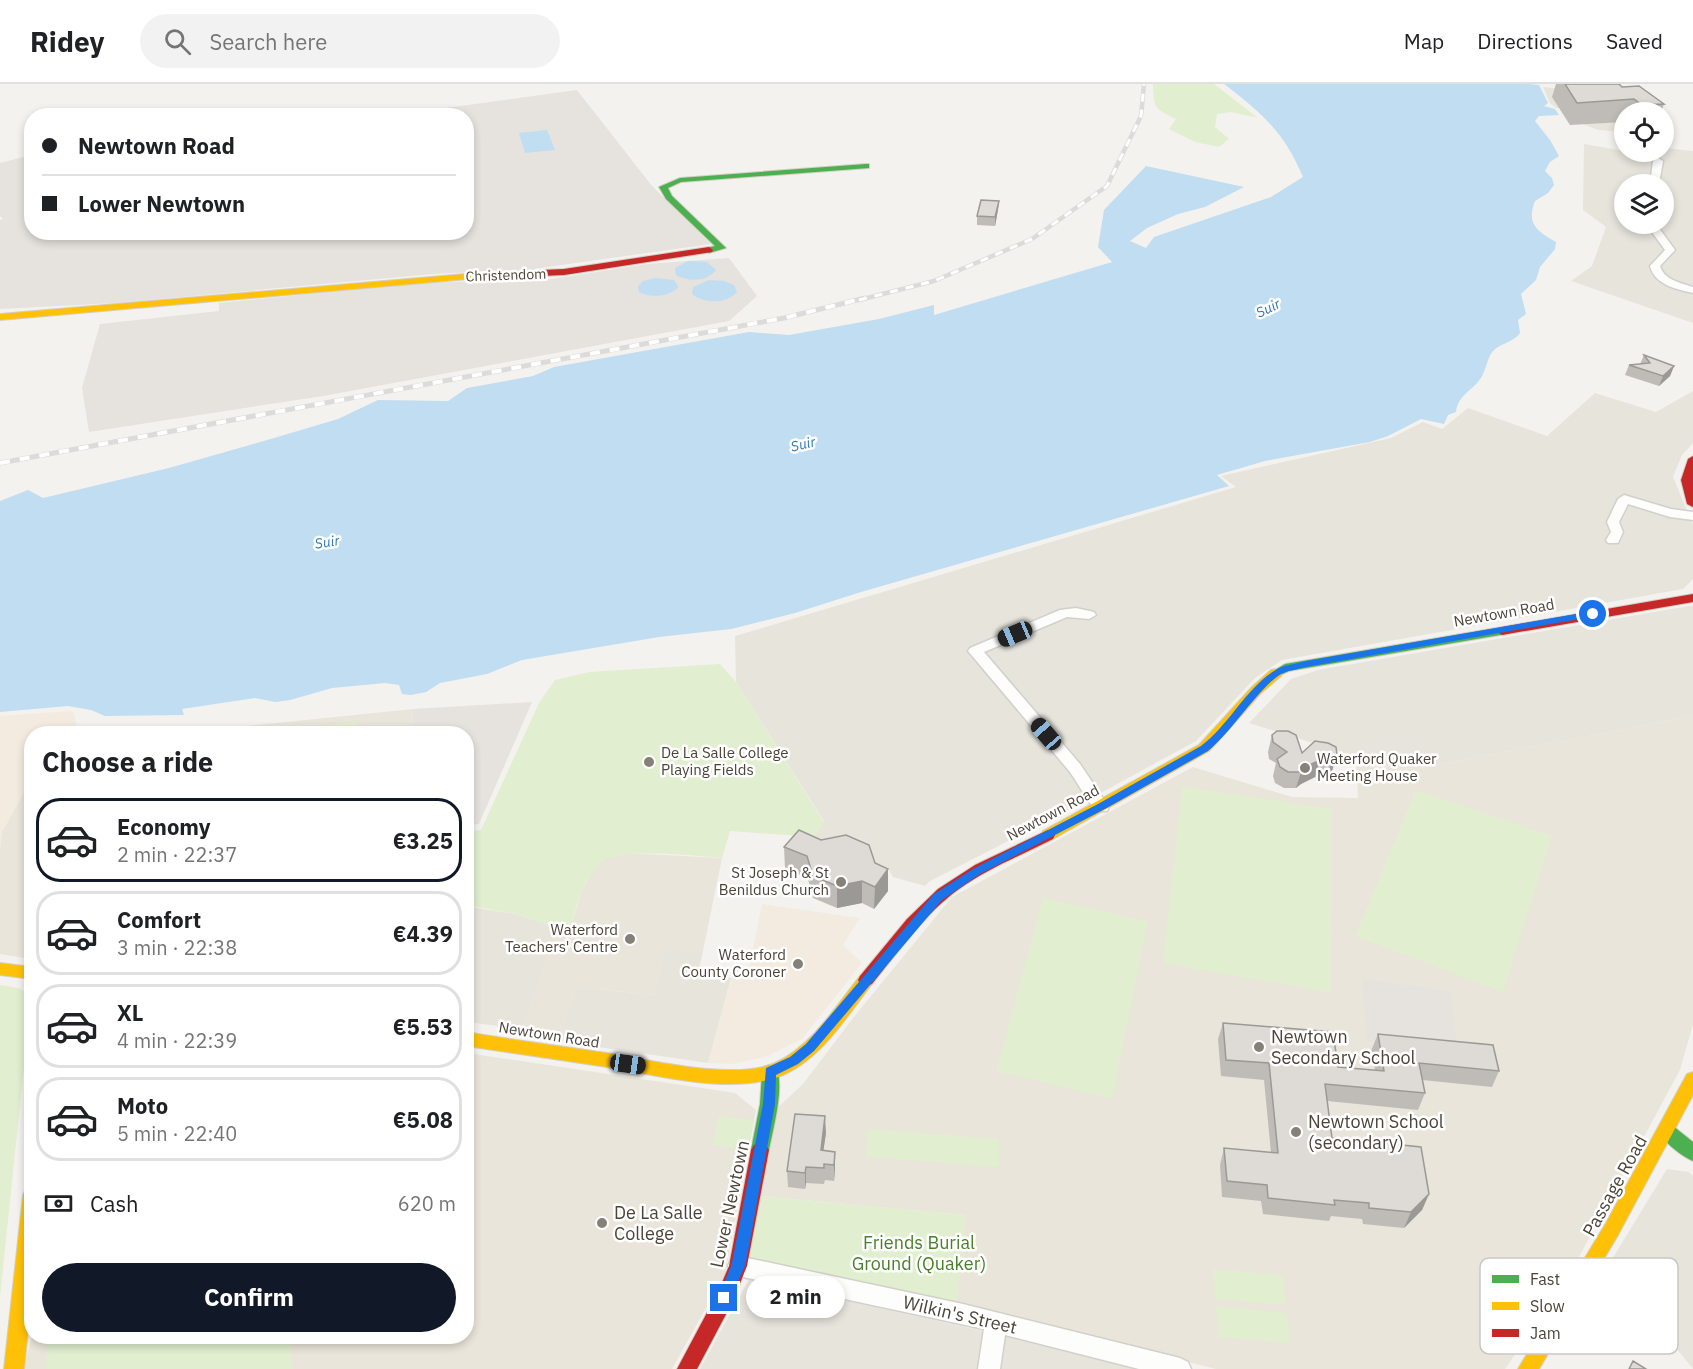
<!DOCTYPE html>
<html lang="en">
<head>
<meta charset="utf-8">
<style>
	:root { --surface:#fff; --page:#f2f2f2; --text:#202124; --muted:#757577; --line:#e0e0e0; --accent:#111827 }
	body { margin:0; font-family:"IBM Plex Sans",sans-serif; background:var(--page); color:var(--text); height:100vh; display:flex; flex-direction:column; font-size:22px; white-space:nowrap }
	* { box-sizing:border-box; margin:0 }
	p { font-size:20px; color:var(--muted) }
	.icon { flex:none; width:33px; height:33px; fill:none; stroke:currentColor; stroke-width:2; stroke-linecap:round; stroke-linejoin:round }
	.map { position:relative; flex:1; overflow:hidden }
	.panel { position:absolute; left:24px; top:642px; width:450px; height:618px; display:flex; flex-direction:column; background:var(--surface); border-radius:24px; box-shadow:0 3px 9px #0003 }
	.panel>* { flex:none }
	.top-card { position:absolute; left:24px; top:24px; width:450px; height:132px; border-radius:24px; box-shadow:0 3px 9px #0003; display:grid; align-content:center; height:132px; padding:0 18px; background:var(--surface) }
	.tools { position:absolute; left:1614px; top:18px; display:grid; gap:12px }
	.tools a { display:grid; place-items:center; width:60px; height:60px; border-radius:50%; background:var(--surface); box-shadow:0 3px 9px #0003; font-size:30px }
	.end { position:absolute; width:27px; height:27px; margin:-14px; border:8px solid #1a73e8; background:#fff; box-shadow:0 0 0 3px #fff }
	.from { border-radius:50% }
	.bubble { position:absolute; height:42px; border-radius:21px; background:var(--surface); box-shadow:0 3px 9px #0003; font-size:20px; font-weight:700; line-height:42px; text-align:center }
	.car { position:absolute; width:18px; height:36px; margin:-18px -9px; border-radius:8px; box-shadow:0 0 4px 2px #0007; background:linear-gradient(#222 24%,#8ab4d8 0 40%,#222 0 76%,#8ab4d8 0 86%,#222 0) }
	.top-card b { display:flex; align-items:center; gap:21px; height:57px; font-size:22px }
	.top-card b+b { border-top:2px solid var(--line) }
	.top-card i { width:15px; height:15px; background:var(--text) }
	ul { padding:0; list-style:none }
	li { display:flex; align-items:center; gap:18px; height:84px; margin:0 12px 9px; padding:0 6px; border:3px solid var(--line); border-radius:24px }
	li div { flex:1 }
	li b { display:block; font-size:22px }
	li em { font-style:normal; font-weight:700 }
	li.current { border-color:var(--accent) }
	li>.icon { width:54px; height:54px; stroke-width:1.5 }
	h2 { padding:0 18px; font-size:27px; line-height:72px }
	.pay { display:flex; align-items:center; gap:15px; height:66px; padding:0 18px; font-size:22px }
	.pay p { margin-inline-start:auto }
	.cta { display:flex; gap:12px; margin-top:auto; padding:12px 18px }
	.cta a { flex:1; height:69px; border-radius:36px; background:var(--accent); color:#fff; font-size:24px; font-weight:700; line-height:69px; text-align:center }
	header { display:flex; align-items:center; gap:36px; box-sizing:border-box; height:84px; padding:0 30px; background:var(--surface); border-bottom:2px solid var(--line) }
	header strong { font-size:28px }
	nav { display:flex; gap:33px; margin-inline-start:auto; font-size:21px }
	.search { width:420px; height:54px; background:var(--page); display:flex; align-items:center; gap:15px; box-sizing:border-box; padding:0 21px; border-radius:33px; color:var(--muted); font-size:22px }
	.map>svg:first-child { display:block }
	.residential { fill:#e7e4dc; fill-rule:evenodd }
	.commercial { fill:#f3ebdf }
	.industrial { fill:#e6e2de }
	.education { fill:#eae5da }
	.green { fill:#e1eecf }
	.parking { fill:#e6e3df }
	.water { fill:#c0ddf1 }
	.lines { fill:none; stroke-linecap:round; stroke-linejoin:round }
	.street-casing { stroke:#d2d0cb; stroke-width:3 }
	.fast-casing { stroke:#d3cfc5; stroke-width:2 }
	.slow-casing { stroke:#d3cfc5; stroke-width:2 }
	.jam-casing { stroke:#d3cfc5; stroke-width:2 }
	.street { fill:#fdfdfc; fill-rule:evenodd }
	.fast { fill:#4caf50; fill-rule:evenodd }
	.slow { fill:#ffc107; fill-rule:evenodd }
	.jam { fill:#c62828; fill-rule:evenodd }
	.rail-far1-casing { stroke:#dbdbda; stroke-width:4.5 }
	.rail-casing { stroke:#dbdbda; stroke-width:5 }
	.rail-far1 { stroke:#fff; stroke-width:3; stroke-dasharray:8; stroke-linecap:butt }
	.rail { stroke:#fff; stroke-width:4; stroke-dasharray:10; stroke-linecap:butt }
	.wall { fill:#bfbcb8 }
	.shaded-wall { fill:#9b9996 }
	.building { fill:#dedbd6; stroke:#9b9996; stroke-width:1.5 }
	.route { fill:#1a73e8 }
	.poi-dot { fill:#868178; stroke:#fff; stroke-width:2 }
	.labels { text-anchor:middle; stroke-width:5; stroke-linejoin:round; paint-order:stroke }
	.far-street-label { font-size:14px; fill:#4b4439; stroke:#fff }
	.far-water-label { font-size:14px; font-style:italic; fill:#2e7ab2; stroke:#fff }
	.street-label { font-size:15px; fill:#4b4439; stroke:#fff }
	.poi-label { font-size:15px; fill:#4b4439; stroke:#fff; text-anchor:end }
	.near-poi-label { font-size:18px; fill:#4b4439; stroke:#fff; text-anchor:start }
	.near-street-label { font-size:18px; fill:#4b4439; stroke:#fff }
	.near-park-label { font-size:18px; fill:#4a7f2a; stroke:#fff }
	.key { fill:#fff; stroke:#c9c7c4; stroke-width:1.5 }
	.key-label { font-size:16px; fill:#4b4439 }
</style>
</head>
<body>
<header>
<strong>Ridey</strong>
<div class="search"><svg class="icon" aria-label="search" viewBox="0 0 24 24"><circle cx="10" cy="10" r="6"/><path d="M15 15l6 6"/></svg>Search here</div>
<nav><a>Map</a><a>Directions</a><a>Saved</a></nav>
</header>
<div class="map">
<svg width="1693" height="1285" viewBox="0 0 1693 1285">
	<rect width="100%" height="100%" fill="#f4f2ee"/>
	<path class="residential" d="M1543 3 1599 9 1624 28V48L1598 46 1580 39 1560 24H1556L1550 19Z
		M1584 60 1635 69 1637 68H1664V64L1693 67V239L1571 197 1592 182 1606 143 1583 126ZM1624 100H1664V140H1624Z
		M1693 307V359L1682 371 1673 393 1693 441V495L1683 505 1282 576 1255 594 1196 657 1075 723 930 797 925 802 893 793 888 784 815 753 824 737 736 598 735 552 1236 403 1221 392 1391 354 1423 338 1442 345 1468 324 1547 352 1595 309 1656 328Z
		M1689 522H1693V632L1421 684 1396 685 1249 639 1291 595 1318 586Z
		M466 822 515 830 558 844 522 945 467 938Z
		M666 865 703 867 698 891 731 894 708 979 558 957 577 903 654 911Z
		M1667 1085 1689 1088 1693 1092V1285L1633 1211 1603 1190Z
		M749 1195 1078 1268 1138 1285H700Z"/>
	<path class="commercial" d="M70 627 74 629 77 643 73 649 32 650 31 696 2 748 0 765V632Z
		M762 820 860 834 843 861 862 879 802 955 768 972 732 980 708 979 731 894H747Z"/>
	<path class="industrial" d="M577 6 652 102 711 160 533 185 434 190 115 219 0 225V136L3 135 0 132V79L31 71 32 148H466V32L447 31 446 24Z
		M729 174 757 212 729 237 323 312 89 348 82 304 100 240 219 227V219L419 199 552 195 647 180Z
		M532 618 479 740 467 741 466 650H412L413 625Z"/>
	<path class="education" d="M413 625 412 649H179Z
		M1693 632V940L1680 986 1566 1197 1505 1285H1216L956 1221 966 1131 759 1112 777 1024 803 1000 853 934 952 813 1193 683 1292 713 1358 714 1356 674 1396 685 1421 684Z
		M31 696V875L0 870V765L2 748Z
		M625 769 722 774 703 867 666 866 654 911 577 903 560 952 522 945 558 844 570 845 582 807 593 787 604 775Z
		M467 969 735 1009 756 1026 725 1190 672 1285H23L32 1252H466Z"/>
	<path class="green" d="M1153 0H1214L1258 34 1231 28 1217 30 1215 43 1229 55 1219 63 1195 58 1169 45 1176 35C1154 24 1154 25 1153 0Z
		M720 580 736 598 824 738 815 753 730 747 722 774C698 772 618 763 602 778 583 795 577 822 570 845L558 844 515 830 467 821 466 747 481 746 539 619 555 596 590 588Z
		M357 638 356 649H267L268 648Z
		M1182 702 1332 725 1331 909 1163 879Z
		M1416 706 1552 752 1503 908 1355 852Z
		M1043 814 1148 837 1112 1015 996 987Z
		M0 901 18 904 27 908 29 935 0 1213Z
		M719 1032 754 1036 748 1066 712 1062Z
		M868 1045 999 1055V1083L866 1073Z
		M759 1112 967 1131 956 1221 748 1174Z
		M1213 1185 1283 1191 1286 1221 1215 1215Z
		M1216 1222 1287 1229 1291 1259 1218 1253Z
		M48 1253H291L293 1285H46Z"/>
	<path class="parking" d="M1362 895 1450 907 1459 969 1367 957Z"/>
	<path class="water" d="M1224 0H1529L1539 1 1548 19 1544 22 1555 25 1559 31 1539 32 1535 37 1550 56 1559 72 1550 78 1545 87 1552 94 1554 101 1548 109 1535 117C1526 140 1537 147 1556 158L1555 165 1540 183 1536 196 1521 210 1526 230 1518 236 1520 249C1514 258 1501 259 1493 267 1487 274 1486 286 1481 294 1472 307 1458 311 1456 328L1448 331 1444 340 1421 335 1388 352 1370 358 1265 377 1217 391 1229 402 861 508 795 529 731 545 659 553 522 576 487 590 440 599 426 608 411 611 402 610 399 601 385 599 332 604 290 616 275 618 255 614 182 625 184 631 105 632 91 626 68 622 0 628V417L28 406 43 414 169 384 264 357 338 335 378 316 448 317 467 304 533 292 554 283 749 248 789 251 879 235 934 221V231L1112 178 1098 163 1104 126 1146 82 1244 103 1205 123 1178 130 1147 144 1130 157 1146 164 1154 153 1271 113 1303 93C1284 48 1262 29 1224 0Z
		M547 46 555 66 525 69 519 49Z
		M688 177 707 178 716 186C707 198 688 198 676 191L675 184Z
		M656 194 674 196 678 202 677 205C665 213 652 214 639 208L638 202 643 197Z
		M709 196 724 197 734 201 737 208C726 220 705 220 692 210L693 203Z"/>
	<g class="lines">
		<g class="street-casing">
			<path id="street" d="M1658 74 1663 77 1659 100H1650L1653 77Z
				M1646 140H1656L1675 166 1660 182C1664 196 1681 199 1693 203V209C1676 205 1655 201 1650 182L1665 166Z
				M1624 411 1671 425 1693 428V436L1670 433 1628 420 1619 438 1623 448 1618 459H1608L1606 456 1611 448 1607 438 1618 415Z
				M1076 524 1094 528 1096 531 1089 535 1067 533 984 568 1080 680 1109 723 1107 727H1095L1070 688 968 567 970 564 1060 526Z
				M738 1172 963 1220 1180 1274 1188 1278 1191 1285H1139L1005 1251 1000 1285H978L984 1245 738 1192 731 1189 728 1182 731 1175Z"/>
		</g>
		<g class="fast-casing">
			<path id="fast" d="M866 80H869V84L681 98 668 104 672 112 726 164 709 169 705 166 706 164 715 162 666 115 659 103 680 94Z
				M1502 543 1506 544 1508 547 1506 550 1306 584 1289 587 1276 593 1270 589 1285 580Z
				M770 981 776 983C785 1002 773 1045 769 1066L766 1071 760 1074 754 1071 751 1066 760 1020 762 988 764 983Z
				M1667 1040 1673 1042 1693 1058V1077C1681 1072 1664 1058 1658 1047L1661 1042Z"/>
		</g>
		<g class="slow-casing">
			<path id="slow" d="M477 189 480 190V194L0 236V230Z
				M1276 585 1281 586 1282 589 1281 592 1261 609 1209 667 1053 755H1043L1041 751 1043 747 1199 661 1252 603 1271 586Z
				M0 879 32 883V895L0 891Z
				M866 890 872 892 874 896 872 900C846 933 822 974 783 991 733 1012 658 991 607 983 560 976 513 969 466 962V948C513 956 560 962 607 969 650 976 735 997 775 979 812 962 836 922 860 892Z
				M1693 988V1011L1618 1151 1539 1285H1518L1606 1139 1687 990Z
				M32 1103V1207L24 1285H4L23 1111 26 1105Z"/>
		</g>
		<g class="jam-casing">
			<path id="jam" d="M709 163 713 166 712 168 564 191 477 195 472 192 477 189 564 185Z
				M1693 372V423L1687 420 1681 396 1688 375Z
				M1693 510V518L1502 551 1496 547 1502 543Z
				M1048 746 1053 747 1055 751 1053 755C1022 771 988 784 959 805 924 830 899 867 872 900L866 902 860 900 858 896 860 892 907 835 938 805 975 781Z
				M760 1058 766 1061 769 1066 747 1182 732 1219 697 1285H677L718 1208 729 1182 751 1066 754 1061Z"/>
		</g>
		<use href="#street" class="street"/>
		<use href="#fast" class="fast"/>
		<use href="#slow" class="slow"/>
		<use href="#jam" class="jam"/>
		<g class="rail-far1-casing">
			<path id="rail-far1" d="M859 216 934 197 1032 155 1107 102 1141 32 1144 0"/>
		</g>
		<g class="rail-casing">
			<path id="rail" d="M0 379 784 234 865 214"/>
		</g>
		<use href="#rail-far1" class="rail-far1"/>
		<use href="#rail" class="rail"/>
	</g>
	<path class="wall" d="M1556 0H1619L1622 3 1664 20 1661 28H1624V38L1570 41 1552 13Z
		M999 117 998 126 995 142 977 141V132Z
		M1644 271 1674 282 1670 292 1659 302 1625 291 1629 281 1640 280Z
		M1272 651 1302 669 1337 671 1332 687 1327 693H1315L1301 700 1296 704H1284L1275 699 1273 692 1276 679 1269 675 1268 668Z
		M784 763 875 779 888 785V807L874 825 862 819 837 824 813 814 808 795 785 785Z
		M1223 939 1338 983 1375 986 1371 967 1378 950 1499 987 1492 1003 1422 996 1425 1009 1418 1026 1327 1017 1332 1054 1429 1110 1422 1126 1404 1144 1363 1140 1362 1135 1331 1132 1329 1137 1263 1130 1261 1117 1222 1113 1220 1081 1224 1064 1271 1069 1264 996 1221 992 1218 955Z
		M826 1049 823 1067 835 1068V1084L834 1097 825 1096 824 1100 806 1099 805 1105 788 1103 787 1087Z"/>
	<path class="shaded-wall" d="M999 117 998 126 995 142V133Z
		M1674 282 1670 292 1659 302 1663 292Z
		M1337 671 1332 687 1327 693 1332 676Z
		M1320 676 1315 693 1301 700 1296 704 1301 688 1305 683Z
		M888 785V807L874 825 875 803Z
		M862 797V819L837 824V802Z
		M825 1032 826 1049 821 1083V1066Z
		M835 1068V1084L834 1097V1081Z
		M806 1083V1099L805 1105V1089Z
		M1429 1110 1422 1126 1404 1144 1411 1128Z"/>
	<path class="building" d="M1565 0H1619L1622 3 1639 2 1664 20 1642 21 1634 15 1577 19Z
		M981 116 999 117 995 133 977 132Z
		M1644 271 1674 282 1663 292 1629 281 1650 279Z
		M1277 647H1288L1296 651 1302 669 1315 657 1328 659 1336 663 1337 671 1332 676H1320L1305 683 1301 688H1288L1280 683 1277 675 1287 668 1273 658 1272 651Z
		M799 746 821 756 846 751 869 761 875 779 888 785 875 803 862 797 837 802 813 792 807 772 784 763Z
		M1223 939 1333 948 1338 983 1384 987 1378 950 1493 961 1499 987 1419 979 1425 1009 1325 1000 1332 1054 1421 1063 1429 1110 1411 1128 1369 1124V1119L1334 1116 1335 1121 1268 1114 1267 1101 1227 1097 1224 1064 1278 1069 1269 979 1226 976Z
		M795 1030 825 1032 821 1066 835 1068 834 1081 824 1080V1084L806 1083 805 1089 787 1087Z
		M1633 1277 1646 1285H1629Z"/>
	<path class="route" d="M1593 527 1597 530 1596 532 1306 583C1299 585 1290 586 1283 589 1261 600 1232 648 1208 667L1105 725 980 790 942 816 814 967 798 980 776 991 775 1020 748 1168 745 1182 729 1218 724 1220 720 1218 718 1214 731 1182 734 1168 763 1020 766 984 790 973 806 960 934 810 973 785 1098 720 1201 662C1229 641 1245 606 1274 587 1282 581 1296 580 1306 577Z"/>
	<g class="poi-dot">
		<circle cx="649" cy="678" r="6"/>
		<circle cx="1305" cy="684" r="6"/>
		<circle cx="841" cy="798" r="6"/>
		<circle cx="630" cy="855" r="6"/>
		<circle cx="798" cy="880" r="6"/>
		<circle cx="1259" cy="963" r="6"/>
		<circle cx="1296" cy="1048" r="6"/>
		<circle cx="602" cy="1139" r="6"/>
	</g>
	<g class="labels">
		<g class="far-street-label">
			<text transform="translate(506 191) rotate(-2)" y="5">Christendom</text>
		</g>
		<g class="far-water-label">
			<text transform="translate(1268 224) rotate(-26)" y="5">Suir</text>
			<text transform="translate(803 360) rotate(-13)" y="5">Suir</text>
			<text transform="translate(327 458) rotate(-9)" y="5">Suir</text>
		</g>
		<g class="street-label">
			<text transform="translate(1504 529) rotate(-10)" y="5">Newtown Road</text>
			<text transform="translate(1053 729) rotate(-28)" y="5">Newtown Road</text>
			<text transform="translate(549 951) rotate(9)" y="5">Newtown Road</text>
		</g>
		<g class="poi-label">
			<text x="661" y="674" text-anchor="start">De La Salle College<tspan x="661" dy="17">Playing Fields</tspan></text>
			<text x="1317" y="680" text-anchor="start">Waterford Quaker<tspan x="1317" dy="17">Meeting House</tspan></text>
			<text x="829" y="794">St Joseph &amp; St<tspan x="829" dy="17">Benildus Church</tspan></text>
			<text x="618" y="851">Waterford<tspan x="618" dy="17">Teachers' Centre</tspan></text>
			<text x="786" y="876">Waterford<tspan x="786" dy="17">County Coroner</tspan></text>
		</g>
		<g class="near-poi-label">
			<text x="1271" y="959">Newtown<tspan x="1271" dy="21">Secondary School</tspan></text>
			<text x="1308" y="1044">Newtown School<tspan x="1308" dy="21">(secondary)</tspan></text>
			<text x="614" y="1135">De La Salle<tspan x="614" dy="21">College</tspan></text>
		</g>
		<g class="near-street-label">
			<text transform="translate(1615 1102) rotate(-61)" y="6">Passage Road</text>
			<text transform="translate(730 1120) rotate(-78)" y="6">Lower Newtown</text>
			<text transform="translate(960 1231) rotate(13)" y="6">Wilkin's Street</text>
		</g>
		<g class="near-park-label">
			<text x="919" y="1165">Friends Burial<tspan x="919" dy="21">Ground (Quaker)</tspan></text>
		</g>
	</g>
	<rect x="1480" y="1174" width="198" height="96" rx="9" class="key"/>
	<rect x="1492" y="1191" width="27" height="8" fill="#4caf50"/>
	<rect x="1492" y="1218" width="27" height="8" fill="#ffc107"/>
	<rect x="1492" y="1245" width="27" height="8" fill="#c62828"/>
	<g class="key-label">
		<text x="1530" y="1201">Fast</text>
		<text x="1530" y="1228">Slow</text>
		<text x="1530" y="1255">Jam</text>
	</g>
</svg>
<div class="tools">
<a><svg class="icon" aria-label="locate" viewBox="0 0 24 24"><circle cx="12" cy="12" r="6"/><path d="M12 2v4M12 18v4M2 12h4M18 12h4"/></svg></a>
<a><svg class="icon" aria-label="layers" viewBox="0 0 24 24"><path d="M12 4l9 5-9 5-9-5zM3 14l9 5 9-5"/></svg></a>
</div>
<i class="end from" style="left:1593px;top:530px"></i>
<i class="end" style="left:724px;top:1214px"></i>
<div class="bubble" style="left:746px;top:1192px;width:99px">2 min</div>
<i class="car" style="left:1015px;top:550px;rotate:247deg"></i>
<i class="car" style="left:1046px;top:650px;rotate:319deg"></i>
<i class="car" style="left:628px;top:980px;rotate:98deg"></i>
<div class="top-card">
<b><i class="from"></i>Newtown Road</b>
<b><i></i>Lower Newtown</b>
</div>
<section class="panel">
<h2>Choose a ride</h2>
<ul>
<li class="current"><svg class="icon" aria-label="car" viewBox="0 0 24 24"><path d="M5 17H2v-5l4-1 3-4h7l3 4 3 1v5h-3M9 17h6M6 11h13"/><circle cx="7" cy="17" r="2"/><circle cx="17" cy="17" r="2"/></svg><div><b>Economy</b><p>2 min · 22:37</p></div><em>€3.25</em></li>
<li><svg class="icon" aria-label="car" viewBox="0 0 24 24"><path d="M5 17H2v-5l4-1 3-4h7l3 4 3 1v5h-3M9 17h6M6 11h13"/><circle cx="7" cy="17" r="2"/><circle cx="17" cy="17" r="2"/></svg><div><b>Comfort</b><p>3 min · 22:38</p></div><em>€4.39</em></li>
<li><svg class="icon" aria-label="car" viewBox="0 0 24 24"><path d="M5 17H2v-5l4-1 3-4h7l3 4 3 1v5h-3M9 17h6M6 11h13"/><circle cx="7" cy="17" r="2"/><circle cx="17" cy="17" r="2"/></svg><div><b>XL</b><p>4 min · 22:39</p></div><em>€5.53</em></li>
<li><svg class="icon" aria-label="car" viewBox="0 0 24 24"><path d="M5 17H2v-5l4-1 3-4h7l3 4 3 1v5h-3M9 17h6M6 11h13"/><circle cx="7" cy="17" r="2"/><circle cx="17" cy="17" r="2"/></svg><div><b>Moto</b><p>5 min · 22:40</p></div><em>€5.08</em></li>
</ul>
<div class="pay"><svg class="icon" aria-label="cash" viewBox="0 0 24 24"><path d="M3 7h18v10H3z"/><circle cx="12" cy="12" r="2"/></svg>Cash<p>620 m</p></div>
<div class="cta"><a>Confirm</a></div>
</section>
</div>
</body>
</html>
